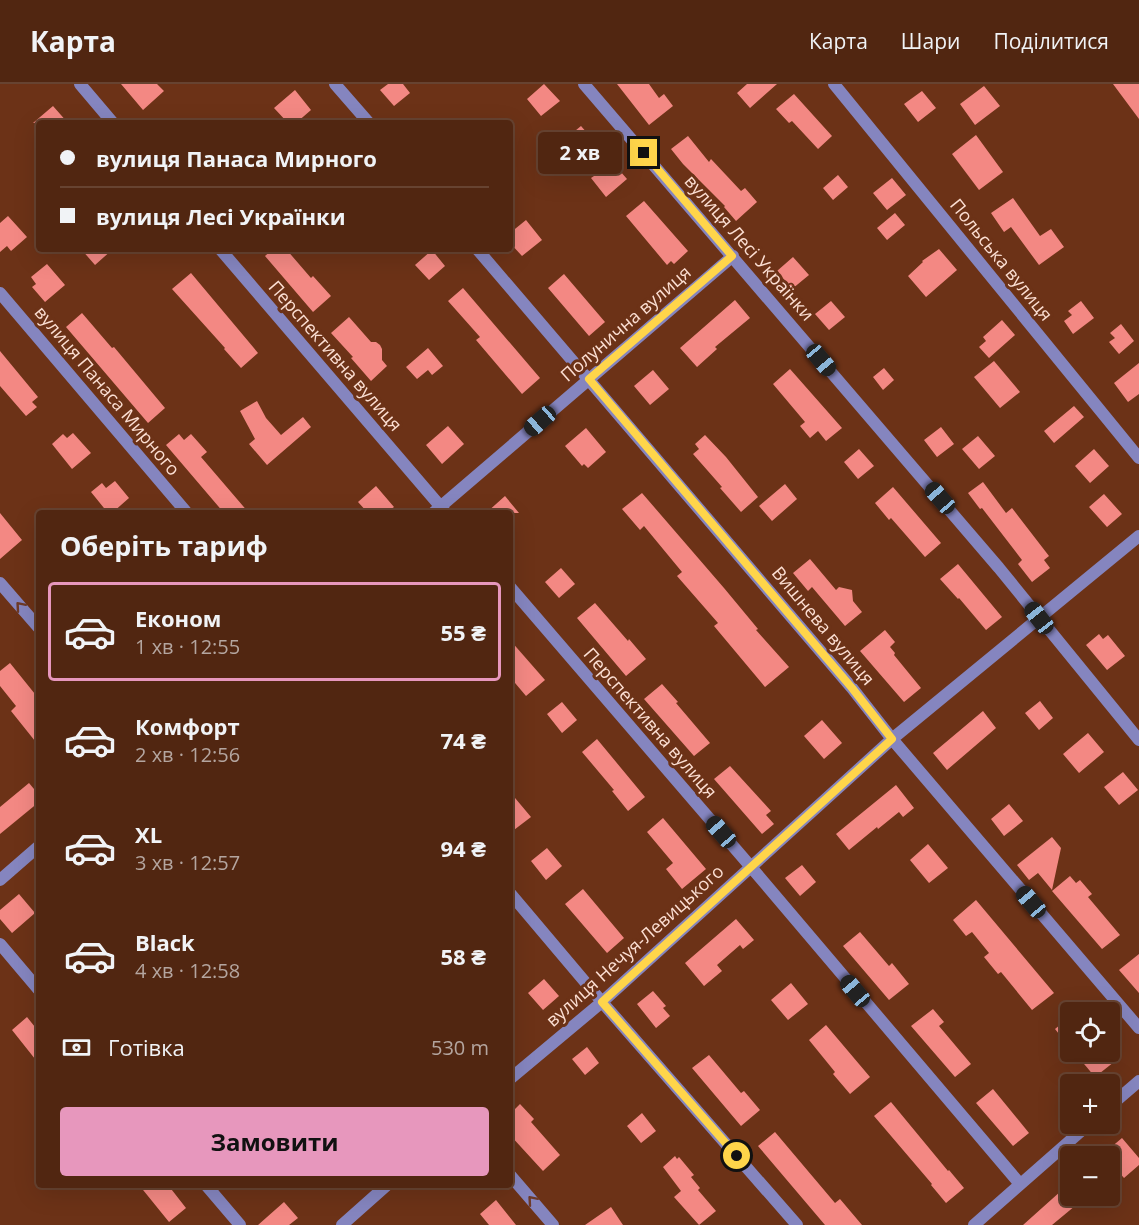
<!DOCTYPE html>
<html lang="uk">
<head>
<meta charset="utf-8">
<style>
	:root { --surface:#512611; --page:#5b321f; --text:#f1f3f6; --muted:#b4a59f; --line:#674331; --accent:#e797bd }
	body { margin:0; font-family:"Open Sans",sans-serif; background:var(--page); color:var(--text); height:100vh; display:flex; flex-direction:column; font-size:22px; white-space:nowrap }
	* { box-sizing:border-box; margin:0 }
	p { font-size:20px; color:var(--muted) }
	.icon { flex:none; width:33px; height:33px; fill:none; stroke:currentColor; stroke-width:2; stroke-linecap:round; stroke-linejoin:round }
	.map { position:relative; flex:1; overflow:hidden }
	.panel { position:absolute; left:36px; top:426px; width:477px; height:678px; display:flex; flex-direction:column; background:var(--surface); border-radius:6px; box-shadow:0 6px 24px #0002,0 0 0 2px var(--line) }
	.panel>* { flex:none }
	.top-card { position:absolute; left:36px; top:36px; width:477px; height:132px; border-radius:6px; box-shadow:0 6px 24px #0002,0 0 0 2px var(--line); display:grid; align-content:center; height:132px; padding:0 24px; background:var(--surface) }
	.tools { position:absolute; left:1060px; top:918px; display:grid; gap:12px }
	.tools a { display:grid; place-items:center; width:60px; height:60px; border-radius:6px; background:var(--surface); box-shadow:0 6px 24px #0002,0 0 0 2px var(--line); font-size:30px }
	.end { position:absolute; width:27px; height:27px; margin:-14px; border:8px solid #ffd54a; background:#111; box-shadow:0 0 0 3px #111 }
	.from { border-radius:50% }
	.bubble { position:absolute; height:42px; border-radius:6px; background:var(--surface); box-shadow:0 6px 24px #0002,0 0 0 2px var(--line); font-size:20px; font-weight:700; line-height:42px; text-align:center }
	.car { position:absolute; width:18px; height:36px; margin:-18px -9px; border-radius:8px; box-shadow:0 0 4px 2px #0007; background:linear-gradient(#222 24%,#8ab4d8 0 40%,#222 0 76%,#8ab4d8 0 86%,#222 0) }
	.top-card b { display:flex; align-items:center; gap:21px; height:57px; font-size:22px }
	.top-card b+b { border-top:2px solid var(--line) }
	.top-card i { width:15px; height:15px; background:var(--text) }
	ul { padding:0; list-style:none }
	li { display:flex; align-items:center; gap:18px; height:99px; margin:0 12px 9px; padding:0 12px; border:3px solid transparent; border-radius:6px }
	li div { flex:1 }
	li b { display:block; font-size:22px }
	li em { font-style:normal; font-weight:700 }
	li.on { border-color:var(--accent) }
	li>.icon { width:54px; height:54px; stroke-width:1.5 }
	h2 { padding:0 24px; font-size:27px; line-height:72px }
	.pay { display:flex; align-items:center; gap:15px; height:66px; padding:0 24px; font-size:22px }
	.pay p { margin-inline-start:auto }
	.primary-button { display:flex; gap:12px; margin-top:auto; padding:12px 24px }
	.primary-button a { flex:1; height:69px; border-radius:6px; background:var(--accent); color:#111; font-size:24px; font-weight:700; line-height:69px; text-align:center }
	header { display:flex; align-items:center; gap:36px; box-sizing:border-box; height:84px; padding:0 30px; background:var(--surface); border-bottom:2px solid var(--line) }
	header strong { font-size:28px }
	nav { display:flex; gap:33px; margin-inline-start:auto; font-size:21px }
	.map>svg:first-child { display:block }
	.building { fill:#f38883 }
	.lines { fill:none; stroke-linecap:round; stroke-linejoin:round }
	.minor { stroke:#8585bf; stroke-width:12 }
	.tertiary { stroke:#8585bf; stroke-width:12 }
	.oneway { stroke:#6e3a28 }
	.route { stroke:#ffd54a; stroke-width:8 }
	.labels { text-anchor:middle; stroke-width:6; stroke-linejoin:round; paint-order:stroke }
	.street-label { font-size:18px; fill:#fcdfd3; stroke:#6c3217 }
</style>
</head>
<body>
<header>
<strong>Карта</strong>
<nav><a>Карта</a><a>Шари</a><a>Поділитися</a></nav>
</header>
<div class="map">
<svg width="1139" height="1141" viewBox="0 0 1139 1141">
	<rect width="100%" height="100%" fill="#6c3217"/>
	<path class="building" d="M121 0H157L164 7 143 26Z
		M388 0H403L410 9 394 22 380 6Z
		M544 0 560 17 541 32 527 15Z
		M617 0H649L659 14 664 10 673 22 649 41Z
		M747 0H777L750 24 737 9Z
		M1113 0H1139V35Z
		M984 2 1000 22 975 41 960 20Z
		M295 6 311 26 296 39H288L274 24Z
		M922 7 936 24 918 38 904 20Z
		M794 10 832 52 818 65 792 37 789 39 776 25Z
		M53 22 68 39H33Z
		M581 42 627 95 606 113 591 94 594 92 564 56Z
		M976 51 1003 88 979 106 952 70Z
		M688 52 709 78 711 75 741 107 745 104 757 118 736 137 724 123 725 122 683 80 671 65Z
		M838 91 848 103 833 116 823 104Z
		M892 94 906 111 887 126 873 109Z
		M1013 114 1040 152 1051 145 1064 163 1039 181 1011 143 1004 148 991 129Z
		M644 117 688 167 674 180 671 177 667 181 626 132Z
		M895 129 905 141 887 156 877 144Z
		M8 132 27 153 11 167 7 162 0 168V139Z
		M526 136 542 156 522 172 510 159V149Z
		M81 165H113L95 181Z
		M273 165H286L311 194 313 192 331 212 313 228 265 172Z
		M939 165 957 186 926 213 908 192 923 178 922 177Z
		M432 166 445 182 429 196 415 181Z
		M793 173 809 191 792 205 777 187Z
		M47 180 65 201 45 218 32 203 36 200 31 193Z
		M191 189 258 269 241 284 224 265 225 264 172 205Z
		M564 190 605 238 589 252 548 204Z
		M463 204 540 294 522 310 476 256 480 253 448 217Z
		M735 216 750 234 715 263 717 265 697 283 680 264Z
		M831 217 845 233 829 246 815 230Z
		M1081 217 1094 234 1073 250 1064 237 1072 231 1068 227Z
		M82 229 112 264 114 263 165 324 148 339 66 243Z
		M349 233 371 258H376L380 261 382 265V276L387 282 371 297 351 274 353 273 331 249Z
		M1002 236 1015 251 989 274 979 263 986 257 983 253Z
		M1121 240 1134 257 1119 270 1109 258 1115 254 1110 249Z
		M428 264 443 282 432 291 428 286 417 295 406 283Z
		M0 267 38 313 32 318 37 323 26 332 0 302Z
		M994 277 1020 308 1000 324 974 293Z
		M1139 279V310L1128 318 1114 299Z
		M884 284 894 296 883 306 873 293Z
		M790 285 842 344 826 357 818 347 810 354 800 342 805 338 773 300Z
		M653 286 669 305 650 321 634 302Z
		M257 317 266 334 281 351 303 333 311 343 267 381 249 360 255 355 240 327Z
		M1074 322 1084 333 1054 359 1044 347Z
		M448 342 464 360 442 380 426 361Z
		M941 343 954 360 937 373 924 356Z
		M586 344 606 368 588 384 584 380 582 382 565 362Z
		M73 349 91 369 72 385 52 360 63 350 67 354Z
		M179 350 184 356 191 350 207 368 201 373 249 429H224L166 361Z
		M705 351 726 373 758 413 741 428 720 404 722 403 693 370 699 365 695 360Z
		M978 352 995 372 979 385 962 365Z
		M859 365 874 382 858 395 844 378Z
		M1094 365 1109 382 1090 399 1075 382Z
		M115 397 129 414 112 429H108L91 408 102 399 106 404Z
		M983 398 1006 429 1012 424 1049 472 1044 476 1050 484 1032 498 1018 480 1022 476 982 424 980 425 968 409Z
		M785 400 797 415 772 437 759 422Z
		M376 402 394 423 386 429H368L358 418Z
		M893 403 941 459 925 473 891 434 889 436 875 419Z
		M642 409 724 504 758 545 756 546 789 583 765 603 714 542 718 539 677 492 682 488 644 442 640 446 622 425Z
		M1104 410 1122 430 1107 443 1089 423Z
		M505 412 519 429H486Z
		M0 429 22 456 0 475Z
		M810 475 836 506 839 503 852 506 853 517 862 528 845 542 812 503 808 507 793 489Z
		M958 480 1002 533 986 546 959 514 958 515 940 495Z
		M561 484 575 500 559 514 545 498Z
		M595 519 628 557 629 555 646 575 626 592 577 534Z
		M885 546 895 558 890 563 895 569 894 571 921 604 904 618 860 567Z
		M1099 550 1103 555 1108 551 1125 572 1107 586 1086 561Z
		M510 556 545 596 526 612 510 593Z
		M10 579 39 615V662L11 627 16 622 0 602V587Z
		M662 600 678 618 676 619 710 659 694 672 644 615Z
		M1040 617 1053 634 1039 646 1025 629Z
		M562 618 577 636 562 649 547 630Z
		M983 627 996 644 947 686 933 669Z
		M822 636 842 659 824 675 804 652Z
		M1088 649 1104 668 1079 689 1063 670Z
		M597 655 645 713 628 727 612 707 614 706 582 668Z
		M730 682 771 727 766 731 774 740 762 750 714 695Z
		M1123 688 1138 706 1119 721 1104 703Z
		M29 699 39 711V718L0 750V723Z
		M896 701 914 724 903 733 899 728 878 745 877 743 849 766 836 750Z
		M510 708 531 733 510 749Z
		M1009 720 1023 737 1004 752 991 735Z
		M663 734 706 785 682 805 666 785 673 779 647 748Z
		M1052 753 1061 764 1052 806 1038 789 1029 796 1017 781Z
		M928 760 948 784 929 799 910 776Z
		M547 764 562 782 546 796 531 777Z
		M802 781 816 798 800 812 785 794Z
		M1070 792 1076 799 1080 796 1092 810 1088 813 1120 851 1102 865 1052 807Z
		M583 805 624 854 607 869 565 820Z
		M19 810 35 829 12 849 0 835V826Z
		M976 816 1054 909 1032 926 1001 888 998 890 984 873 989 869 972 848 966 852 953 836Z
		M736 835 754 856 743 865 740 861 717 881 722 887 704 902 685 879Z
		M860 848 889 882 892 879 909 900 889 916 843 862Z
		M1139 870V909L1119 886Z
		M544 895 559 912 543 926 528 909Z
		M791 899 808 920 788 936 771 916Z
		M653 907 666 922 663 924 670 932 656 944 637 920Z
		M933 925 944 938 939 942 971 980 955 993 911 942Z
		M1071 932V965L1055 945Z
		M27 933 39 948V980L12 946Z
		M826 941 870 993 850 1010 833 990 835 988 809 956Z
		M587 963 599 979 585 991 572 975Z
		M1074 968H1105L1114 978 1095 993Z
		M709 971 741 1009 744 1007 760 1026 741 1042 692 984Z
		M993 1005 1029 1049 1013 1062 976 1019Z
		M891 1018 948 1087 949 1086 964 1104 946 1119 931 1101 932 1100 874 1032Z
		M520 1020 534 1035 531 1038 560 1071 543 1087 510 1051V1030Z
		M642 1029 656 1047 641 1059 627 1042Z
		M775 1048 835 1119 840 1115 862 1141H825L758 1062Z
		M1122 1054 1139 1074V1081L1124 1094 1110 1078V1072H1105L1103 1070Z
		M675 1072 677 1075 679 1073 694 1091 691 1093 700 1104 698 1106 716 1127 699 1141 674 1113 681 1107 663 1083Z
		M1071 1098V1112H1087L1052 1141H1023Z
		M139 1101H168L186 1124 169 1138Z
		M496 1116 516 1141H489L480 1130Z
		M284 1118 298 1134 289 1141H258Z
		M611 1123 623 1141H585Z"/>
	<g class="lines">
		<path class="minor" d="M80 0 113 39
			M335 0 369 39
			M584 0 999 484 1139 656
			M220 165 446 429
			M477 165 852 604 892 655 1139 944
			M0 209 187 429
			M433 429 733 172
			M510 503 751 783 1020 1100
			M0 796 39 762
			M510 809 602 918 797 1141
			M0 860 39 906
			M510 995 602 918 892 655 1139 452
			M1110 1022 1139 997
			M206 1101 240 1141
			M342 1141 387 1101
			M974 1141 1089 1040"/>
		<path class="tertiary" d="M834 0 1139 374
			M0 499 39 544
			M510 1091 553 1141"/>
	</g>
	<defs><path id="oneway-chevron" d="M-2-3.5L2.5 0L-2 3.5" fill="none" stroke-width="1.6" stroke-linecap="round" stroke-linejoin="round" transform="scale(1.5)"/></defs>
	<g class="oneway">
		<use href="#oneway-chevron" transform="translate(20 522) rotate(-131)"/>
		<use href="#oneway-chevron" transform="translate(532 1116) rotate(-131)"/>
	</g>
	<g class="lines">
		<path class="route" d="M644 69 732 172 589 295 852 604 892 655 602 918 737 1072"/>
	</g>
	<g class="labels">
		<g class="street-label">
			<text transform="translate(749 164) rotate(49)" y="6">вулиця Лесі Українки</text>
			<text transform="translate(1001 176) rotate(51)" y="6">Польська вулиця</text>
			<text transform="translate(626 240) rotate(-41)" y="6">Полунична вулиця</text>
			<text transform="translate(335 272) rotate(49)" y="6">Перспективна вулиця</text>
			<text transform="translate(107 307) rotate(50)" y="6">вулиця Панаса Мирного</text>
			<text transform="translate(823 542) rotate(50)" y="6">Вишнева вулиця</text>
			<text transform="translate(650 639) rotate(49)" y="6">Перспективна вулиця</text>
			<text transform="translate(635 862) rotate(-42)" y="6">вулиця Нечуя-Левицького</text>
		</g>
	</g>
</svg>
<div class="tools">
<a><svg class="icon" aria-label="locate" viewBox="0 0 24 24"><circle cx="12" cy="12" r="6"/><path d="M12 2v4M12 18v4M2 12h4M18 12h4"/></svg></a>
<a>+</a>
<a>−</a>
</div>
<i class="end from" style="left:737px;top:1072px"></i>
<i class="end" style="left:644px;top:69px"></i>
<div class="bubble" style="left:538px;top:48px;width:84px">2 хв</div>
<i class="car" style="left:821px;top:276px;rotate:140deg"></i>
<i class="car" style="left:540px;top:337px;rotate:229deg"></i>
<i class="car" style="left:940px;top:414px;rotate:319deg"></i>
<i class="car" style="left:1039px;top:534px;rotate:322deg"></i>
<i class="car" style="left:721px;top:748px;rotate:319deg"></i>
<i class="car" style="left:1031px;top:818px;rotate:320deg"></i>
<i class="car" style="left:855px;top:907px;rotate:320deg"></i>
<div class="top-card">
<b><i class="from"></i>вулиця Панаса Мирного</b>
<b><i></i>вулиця Лесі Українки</b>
</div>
<section class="panel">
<h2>Оберіть тариф</h2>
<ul>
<li class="on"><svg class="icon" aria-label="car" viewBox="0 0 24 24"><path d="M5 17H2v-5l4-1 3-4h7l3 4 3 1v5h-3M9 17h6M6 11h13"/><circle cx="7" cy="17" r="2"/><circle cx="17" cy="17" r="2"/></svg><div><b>Економ</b><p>1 хв · 12:55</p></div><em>55 ₴</em></li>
<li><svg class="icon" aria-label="car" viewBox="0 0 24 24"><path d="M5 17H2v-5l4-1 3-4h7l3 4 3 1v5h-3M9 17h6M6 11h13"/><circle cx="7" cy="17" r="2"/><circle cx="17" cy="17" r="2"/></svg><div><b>Комфорт</b><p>2 хв · 12:56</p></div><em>74 ₴</em></li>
<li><svg class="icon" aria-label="car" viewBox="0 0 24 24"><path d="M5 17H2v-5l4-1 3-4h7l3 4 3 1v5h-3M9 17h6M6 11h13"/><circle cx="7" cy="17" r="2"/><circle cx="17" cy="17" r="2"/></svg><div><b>XL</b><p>3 хв · 12:57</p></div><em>94 ₴</em></li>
<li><svg class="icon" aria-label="car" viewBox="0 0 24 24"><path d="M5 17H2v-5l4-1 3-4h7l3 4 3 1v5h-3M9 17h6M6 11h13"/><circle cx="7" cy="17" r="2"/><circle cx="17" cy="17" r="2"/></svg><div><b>Black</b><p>4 хв · 12:58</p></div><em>58 ₴</em></li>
</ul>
<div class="pay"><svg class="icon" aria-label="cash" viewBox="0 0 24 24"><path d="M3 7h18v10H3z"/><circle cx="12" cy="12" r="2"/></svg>Готівка<p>530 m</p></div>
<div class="primary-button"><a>Замовити</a></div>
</section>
</div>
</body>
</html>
